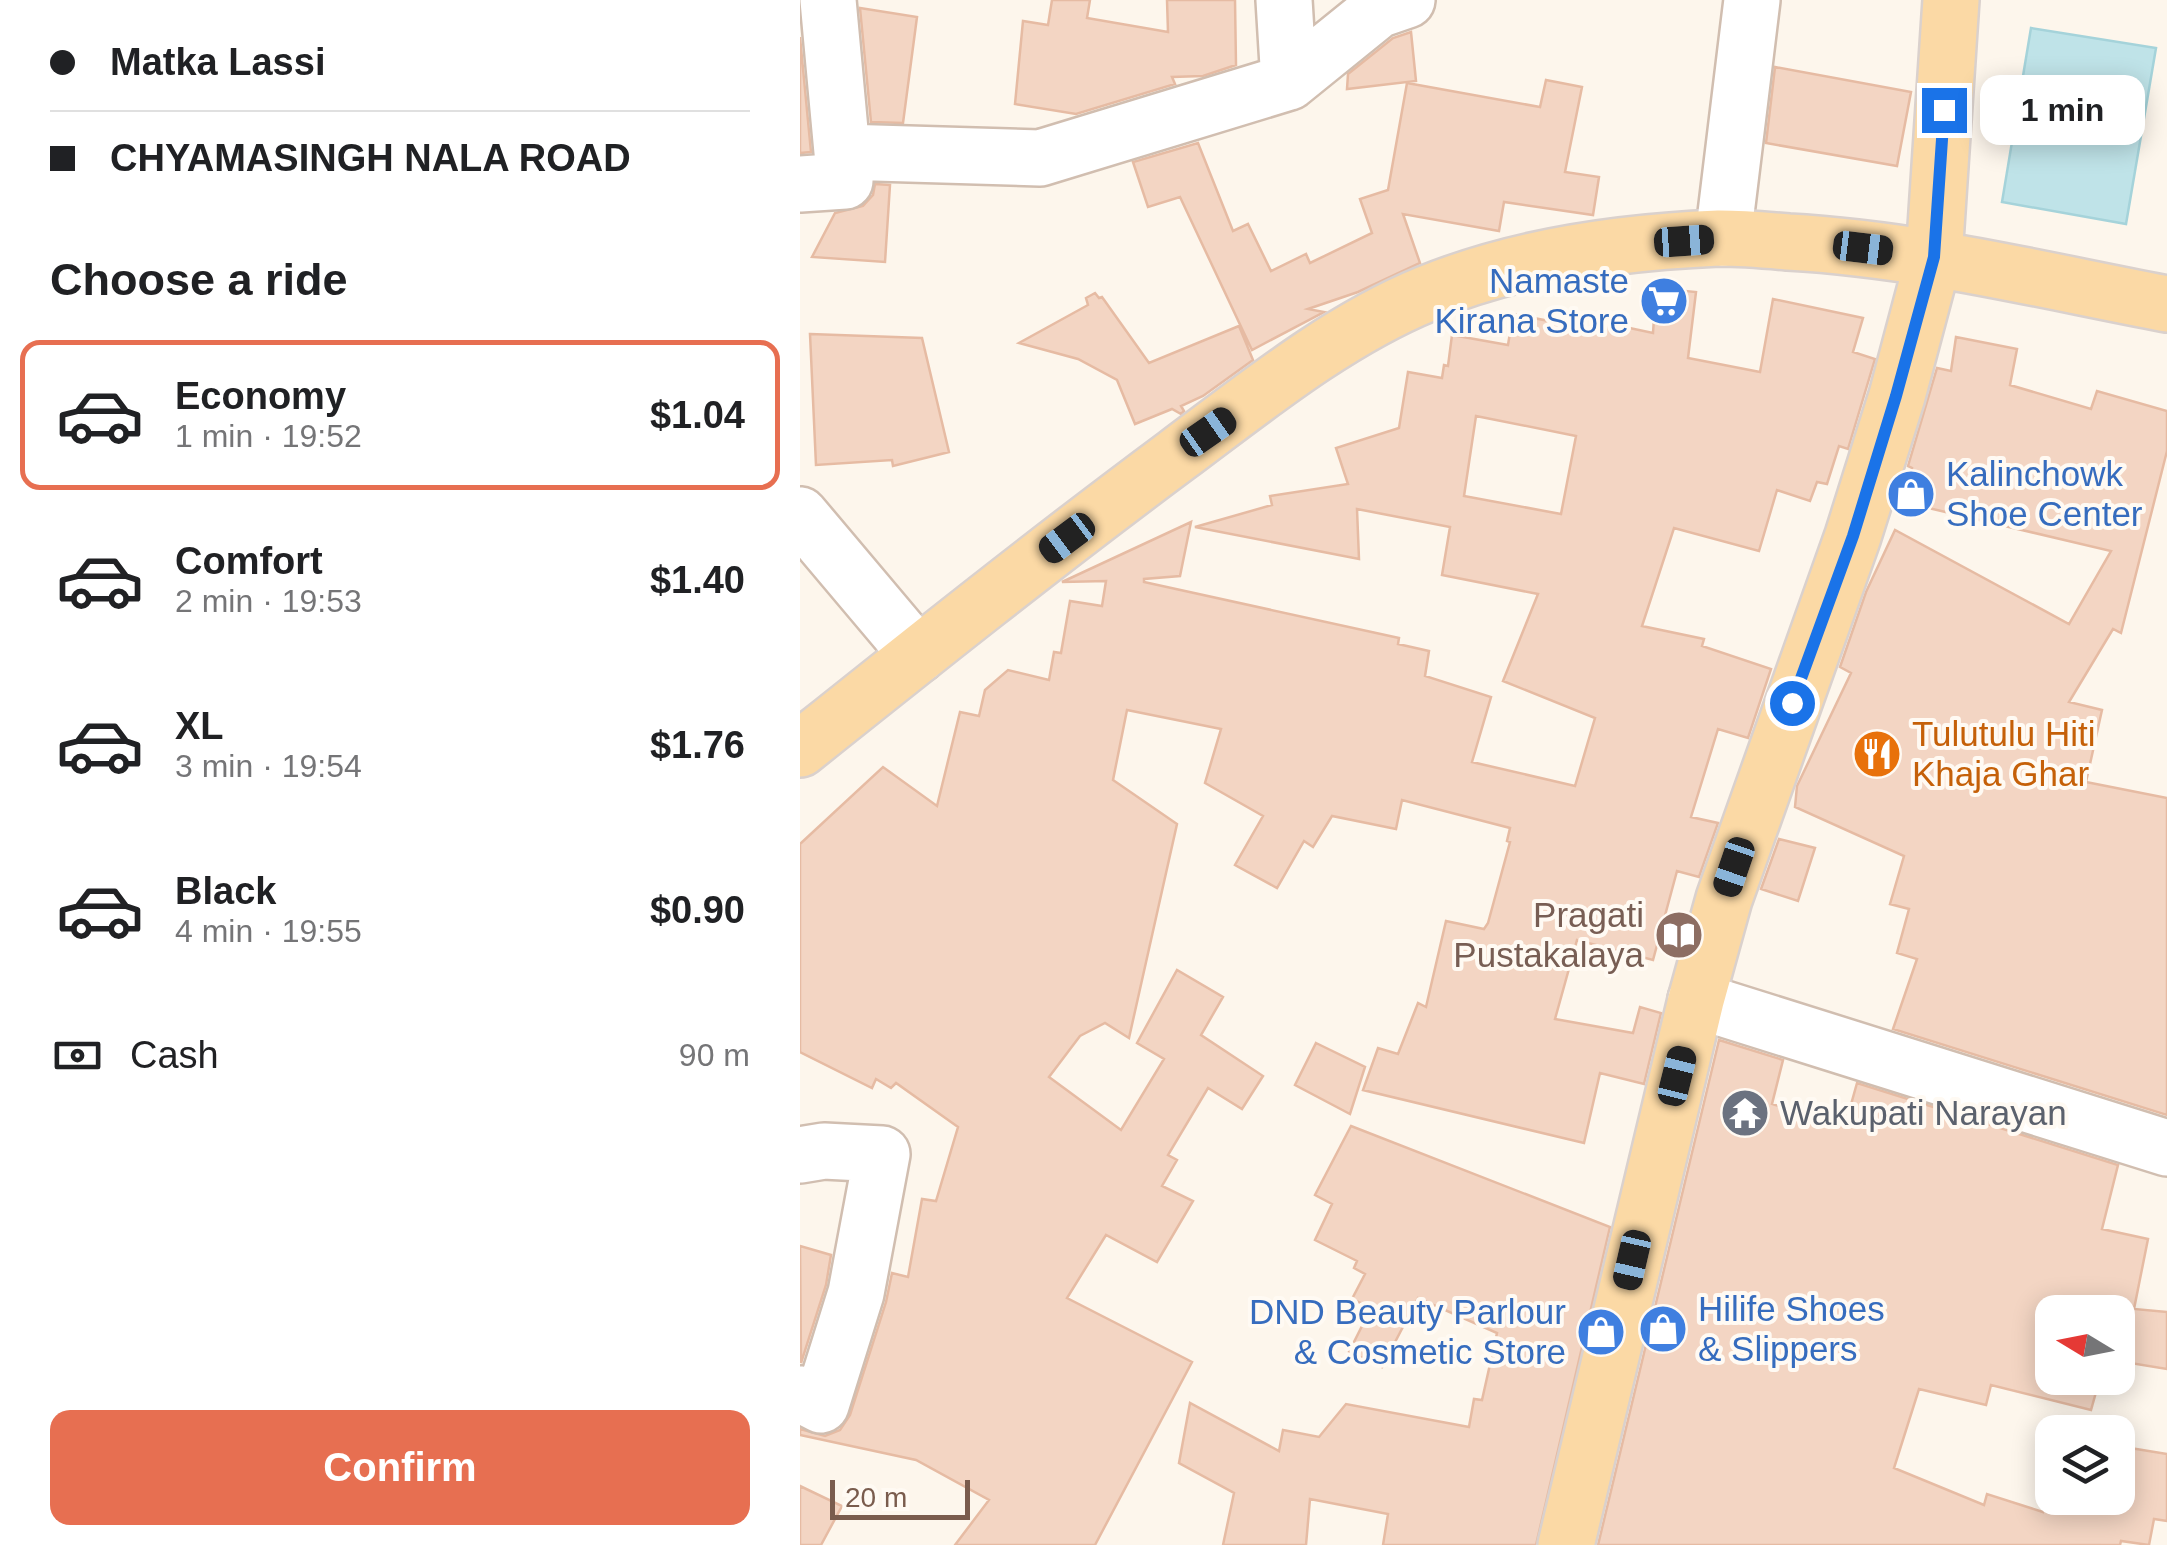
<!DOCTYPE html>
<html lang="en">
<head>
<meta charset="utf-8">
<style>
	:root { --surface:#fff; --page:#f6f6f6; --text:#202124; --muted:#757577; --line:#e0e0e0; --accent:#e76f51 }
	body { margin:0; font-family:Helvetica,sans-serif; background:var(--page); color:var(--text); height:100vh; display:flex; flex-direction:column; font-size:38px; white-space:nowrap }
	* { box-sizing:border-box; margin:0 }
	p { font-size:32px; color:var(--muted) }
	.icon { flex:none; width:55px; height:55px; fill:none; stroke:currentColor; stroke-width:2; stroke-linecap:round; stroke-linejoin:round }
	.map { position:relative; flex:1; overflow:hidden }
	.drawer { display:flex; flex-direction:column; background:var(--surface); width:800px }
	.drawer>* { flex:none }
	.banner { display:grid; align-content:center; height:220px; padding:0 50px; background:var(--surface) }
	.needle { width:65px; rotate:280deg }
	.buttons { position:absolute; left:1235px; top:1295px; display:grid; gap:20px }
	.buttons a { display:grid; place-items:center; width:100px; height:100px; border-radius:20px; background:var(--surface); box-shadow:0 5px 25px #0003; font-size:50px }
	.scale { position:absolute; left:30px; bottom:25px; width:140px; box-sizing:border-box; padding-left:10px; border:5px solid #7a5c4d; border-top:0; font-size:28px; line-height:35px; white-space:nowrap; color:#7a5c4d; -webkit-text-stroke:8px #fffaf3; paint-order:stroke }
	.end { position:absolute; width:45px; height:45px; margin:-22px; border:12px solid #1a73e8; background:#fff; box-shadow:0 0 0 5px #fff }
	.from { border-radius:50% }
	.bubble { position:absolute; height:70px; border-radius:20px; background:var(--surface); box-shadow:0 5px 25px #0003; font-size:32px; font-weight:700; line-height:70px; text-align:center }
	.car { position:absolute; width:30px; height:60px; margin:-30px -15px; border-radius:12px; box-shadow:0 0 8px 2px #0007; background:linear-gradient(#222 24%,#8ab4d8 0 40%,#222 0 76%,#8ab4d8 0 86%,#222 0) }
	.banner b { display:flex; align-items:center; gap:35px; height:95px; font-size:38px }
	.banner b+b { border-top:2px solid var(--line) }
	.banner i { width:25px; height:25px; background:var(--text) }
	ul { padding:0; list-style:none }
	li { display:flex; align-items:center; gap:30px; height:150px; margin:0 20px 15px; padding:0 30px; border:5px solid transparent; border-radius:20px }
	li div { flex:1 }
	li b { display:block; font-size:38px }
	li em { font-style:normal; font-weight:700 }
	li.selected { border-color:var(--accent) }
	li>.icon { width:90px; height:90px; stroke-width:1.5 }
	h2 { padding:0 50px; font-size:45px; line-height:120px }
	.pay { display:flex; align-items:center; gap:25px; height:110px; padding:0 50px; font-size:38px }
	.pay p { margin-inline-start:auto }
	.cta { display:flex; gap:20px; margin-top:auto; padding:20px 50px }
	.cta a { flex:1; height:115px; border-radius:20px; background:var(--accent); color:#fff; font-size:40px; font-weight:700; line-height:115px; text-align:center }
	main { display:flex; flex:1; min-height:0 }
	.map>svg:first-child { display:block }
	.water { fill:#bfe3e8; stroke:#a5d3da; stroke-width:2.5 }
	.building { fill:#f3d5c3; stroke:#e6bba3; stroke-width:2.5; fill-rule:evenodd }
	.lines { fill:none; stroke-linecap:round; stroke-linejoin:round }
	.minor-casing { stroke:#d1beb0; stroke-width:60 }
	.major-casing { stroke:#dad1cd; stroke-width:60 }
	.minor { stroke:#fff; stroke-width:55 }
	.major { stroke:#fbd9a5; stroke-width:55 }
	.route { stroke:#1a73e8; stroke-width:12 }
	.labels { text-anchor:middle; stroke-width:8; stroke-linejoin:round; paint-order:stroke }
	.shop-label { font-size:35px; fill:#366cbe; stroke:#fffaf3; text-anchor:end }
	.food-label { font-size:35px; fill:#c56008; stroke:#fffaf3; text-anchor:start }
	.education-label { font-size:35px; fill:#785e54; stroke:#fffaf3; text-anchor:end }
	.worship-label { font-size:35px; fill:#5b616d; stroke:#fffaf3; text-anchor:start }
</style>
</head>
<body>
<main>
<section class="drawer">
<div class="banner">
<b><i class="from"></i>Matka Lassi</b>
<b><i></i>CHYAMASINGH NALA ROAD</b>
</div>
<h2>Choose a ride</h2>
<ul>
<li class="selected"><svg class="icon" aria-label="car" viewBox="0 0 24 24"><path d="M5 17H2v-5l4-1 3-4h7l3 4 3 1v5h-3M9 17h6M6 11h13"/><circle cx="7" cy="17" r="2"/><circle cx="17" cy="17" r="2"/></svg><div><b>Economy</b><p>1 min · 19:52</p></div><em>$1.04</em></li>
<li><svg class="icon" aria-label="car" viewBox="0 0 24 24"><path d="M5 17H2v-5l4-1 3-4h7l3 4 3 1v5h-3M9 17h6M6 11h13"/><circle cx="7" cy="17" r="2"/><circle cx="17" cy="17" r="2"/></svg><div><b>Comfort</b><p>2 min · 19:53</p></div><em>$1.40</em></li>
<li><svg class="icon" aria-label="car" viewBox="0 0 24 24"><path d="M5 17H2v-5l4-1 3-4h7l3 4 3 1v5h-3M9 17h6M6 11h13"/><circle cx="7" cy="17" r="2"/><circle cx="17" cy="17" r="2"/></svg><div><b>XL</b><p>3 min · 19:54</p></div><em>$1.76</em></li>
<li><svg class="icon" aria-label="car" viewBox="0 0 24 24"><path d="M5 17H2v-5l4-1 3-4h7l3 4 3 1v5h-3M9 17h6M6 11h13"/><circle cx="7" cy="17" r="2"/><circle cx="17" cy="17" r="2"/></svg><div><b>Black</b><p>4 min · 19:55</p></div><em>$0.90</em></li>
</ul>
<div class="pay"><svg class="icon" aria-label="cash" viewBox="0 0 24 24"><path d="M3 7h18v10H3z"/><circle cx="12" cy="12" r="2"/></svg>Cash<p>90 m</p></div>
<div class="cta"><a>Confirm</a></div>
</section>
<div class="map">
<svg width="1367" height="1545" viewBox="0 0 1367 1545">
	<rect width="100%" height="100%" fill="#fdf6ec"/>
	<path class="water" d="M1231 28 1356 48 1326 224 1202 202Z"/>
	<path class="building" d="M252 0H290L287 18 368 32 367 0H435L436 65 403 76 372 77 375 84 276 114 215 104 223 21 248 25Z
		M60 8 117 17 103 123 71 122Z
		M611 32 616 81 547 89 548 74 593 38Z
		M0 37 11 152 0 153Z
		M975 67 1111 92 1097 166 966 143Z
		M746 80 782 87 765 172 799 177 793 215 704 202 699 231 603 214 620 263 558 292 508 309 524 312 452 350 380 197 348 207 333 162 398 143 433 231 448 224 471 271 506 254 510 263 572 233 560 199 588 190 607 83 740 107Z
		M75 184 90 185 85 262 12 257 35 213 63 206 73 195Z
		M856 288 896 292 888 358 960 372 973 299 1063 318 1053 352 1075 359 1048 449 1039 446 1027 484 1017 482 1010 501 977 490 959 551 874 528 842 626 904 639 902 646 971 669 948 738 918 729 891 817 918 823 899 877 877 871 853 960 777 940 755 1019 833 1033 840 1007 861 1013 844 1084 800 1073 784 1143 563 1090 578 1048 598 1054 618 1003 626 1007 646 921 684 929 688 923 710 842 707 841 710 828 602 800 596 829 532 816 513 847 504 841 477 888 435 865 463 816 405 783 421 729 327 710 313 780 377 824 329 1038 305 1023 280 1036 249 1077 321 1130 364 1059 337 1043 377 970 423 997 401 1035 463 1076 442 1109 408 1088 368 1155 377 1160 362 1186 393 1201 357 1262 306 1235 267 1298 392 1362 295 1545H155L189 1500 116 1460 0 1435V1429L25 1436 40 1430 50 1415 86 1302 92 1273 108 1277 122 1199 136 1201 158 1127 96 1083 91 1088 76 1079 72 1088 0 1052V844L83 767 137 806 160 712 179 716 185 690 208 670 249 680 254 652 261 653 270 601 302 606 306 581 262 582 391 522 380 576 344 579V582L599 638 598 644 629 651 625 676 691 697 672 762 775 786 795 718 703 681 738 594 642 575 650 527 557 509 559 559 395 527 472 505 470 496 548 484 536 448 599 428 608 372 642 378 644 365 648 366 652 335 708 345 713 314 790 329 792 320 853 333ZM676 416 776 436 761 514 664 496Z
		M295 293 299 298 302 297 349 363 439 326 453 360 403 396 381 406 384 411 381 414 372 409 335 424 317 380 278 359 219 343 288 305 286 298Z
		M10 334 122 338 149 452 93 466 92 460 16 465Z
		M1156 337 1217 349 1210 385 1291 409 1297 391 1367 411V451L1321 633 1313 629 1269 702 1302 710 1286 782 1367 798V1115L1093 1029 1117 959 1097 953 1109 909 1090 904 1104 856 995 807 997 786 1051 673 1040 667 1066 592 1095 530 1269 624 1311 551 1103 502 1112 468 1108 466 1137 368 1151 371Z
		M979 839 1015 848 998 901 961 889Z
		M919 1040 983 1060 972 1104 1045 1126 1057 1083 1318 1165 1302 1229 1348 1239 1334 1309 1367 1312V1369L1318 1361V1312H1252V1378H1300L1291 1410 1191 1385 1186 1405 1119 1389 1094 1468 1184 1505 1187 1494 1243 1512 1252 1459V1498H1318V1446L1367 1454V1521L1354 1519 1349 1545 1321 1541 1320 1545H798Z
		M516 1043 565 1067 550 1114 495 1085Z
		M551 1126 810 1227 736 1545H583L588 1514 510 1499 506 1545H423L434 1493 379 1463 390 1403 479 1451 483 1430 519 1437 546 1404 669 1427 674 1399 682 1400 697 1333 618 1298 582 1367 549 1352 571 1308 552 1299 565 1274 554 1268 557 1261 515 1240 532 1204 515 1195Z
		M0 1246 31 1255 26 1285 1 1363Z
		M0 1486 42 1506 21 1545H0Z"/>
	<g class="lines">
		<g class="minor-casing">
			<path id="minor" d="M28 0 42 152
				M484 0 489 82
				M0 184 45 181 42 152 240 158 489 82 578 10 607 0
				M923 238 952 0
				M0 515 118 655
				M896 1000 1367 1148
				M0 1155 24 1151 82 1154 56 1293 21 1405 0 1394"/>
		</g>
		<g class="major-casing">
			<path id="major" d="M0 749C124 650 248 551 376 456 454 398 536 331 626 294 718 256 821 242 919 238 942 238 966 240 988 242 1117 249 1241 280 1367 304
				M766 1545 896 1000 924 899 1053 536 1097 396 1134 257 1151 0"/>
		</g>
		<use href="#minor" class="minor"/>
		<use href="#major" class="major"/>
	</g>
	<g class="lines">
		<path class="route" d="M992 703 1053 536 1096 396 1134 257 1144 110"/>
	</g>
	<defs>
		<g id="supermarket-disc" transform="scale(2.5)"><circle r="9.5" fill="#3f7fe0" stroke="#fffaf3"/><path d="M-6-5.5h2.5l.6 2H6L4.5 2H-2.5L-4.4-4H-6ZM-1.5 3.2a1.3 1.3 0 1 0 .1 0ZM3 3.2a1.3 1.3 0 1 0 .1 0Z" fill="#fff"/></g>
		<g id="shop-disc" transform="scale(2.5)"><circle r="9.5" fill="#3f7fe0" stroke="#fffaf3"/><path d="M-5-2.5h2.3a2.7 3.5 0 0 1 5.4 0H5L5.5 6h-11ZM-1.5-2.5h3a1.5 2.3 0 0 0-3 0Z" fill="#fff"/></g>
		<g id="restaurant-disc" transform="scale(2.5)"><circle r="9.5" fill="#e8710a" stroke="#fffaf3"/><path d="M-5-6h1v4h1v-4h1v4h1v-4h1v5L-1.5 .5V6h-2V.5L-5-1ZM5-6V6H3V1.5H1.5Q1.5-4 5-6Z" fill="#fff"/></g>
		<g id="library-disc" transform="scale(2.5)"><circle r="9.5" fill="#8d6e63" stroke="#fffaf3"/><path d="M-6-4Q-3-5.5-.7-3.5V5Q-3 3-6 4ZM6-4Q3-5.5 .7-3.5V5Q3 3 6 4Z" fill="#fff"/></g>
		<g id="temple-disc" transform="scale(2.5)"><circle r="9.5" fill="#6b7280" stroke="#fffaf3"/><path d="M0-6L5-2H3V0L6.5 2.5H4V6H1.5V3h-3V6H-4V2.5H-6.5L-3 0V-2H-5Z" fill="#fff"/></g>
	</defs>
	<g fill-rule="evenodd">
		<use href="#supermarket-disc" x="864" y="301"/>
		<use href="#shop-disc" x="1111" y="494"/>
		<use href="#restaurant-disc" x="1077" y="754"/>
		<use href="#library-disc" x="879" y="935"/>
		<use href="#temple-disc" x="945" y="1113"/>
		<use href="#shop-disc" x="863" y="1329"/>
		<use href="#shop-disc" x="801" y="1332"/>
	</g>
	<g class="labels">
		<g class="shop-label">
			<text x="829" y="293">Namaste<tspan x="829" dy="40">Kirana Store</tspan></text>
			<text x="1146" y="486" text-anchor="start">Kalinchowk<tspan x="1146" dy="40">Shoe Center</tspan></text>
			<text x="898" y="1321" text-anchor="start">Hilife Shoes<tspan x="898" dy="40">&amp; Slippers</tspan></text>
			<text x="766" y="1324">DND Beauty Parlour<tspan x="766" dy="40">&amp; Cosmetic Store</tspan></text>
		</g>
		<g class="food-label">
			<text x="1112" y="746">Tulutulu Hiti<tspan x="1112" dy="40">Khaja Ghar</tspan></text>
		</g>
		<g class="education-label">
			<text x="844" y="927">Pragati<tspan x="844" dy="40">Pustakalaya</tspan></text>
		</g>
		<g class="worship-label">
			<text x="980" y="1125">Wakupati Narayan</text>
		</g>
	</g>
</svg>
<div class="buttons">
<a><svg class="needle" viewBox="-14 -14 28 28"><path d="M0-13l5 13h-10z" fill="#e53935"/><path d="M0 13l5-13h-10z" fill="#757577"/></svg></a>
<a><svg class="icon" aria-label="layers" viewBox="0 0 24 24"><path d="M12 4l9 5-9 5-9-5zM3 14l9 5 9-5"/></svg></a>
</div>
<div class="scale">20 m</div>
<i class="end from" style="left:992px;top:703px"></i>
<i class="end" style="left:1144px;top:110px"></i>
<div class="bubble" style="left:1180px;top:75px;width:165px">1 min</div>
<i class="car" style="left:884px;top:241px;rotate:86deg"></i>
<i class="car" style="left:1063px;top:248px;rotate:97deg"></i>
<i class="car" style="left:408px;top:432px;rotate:55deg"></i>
<i class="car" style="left:267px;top:538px;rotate:233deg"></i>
<i class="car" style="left:934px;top:867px;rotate:199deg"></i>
<i class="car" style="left:877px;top:1076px;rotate:14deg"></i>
<i class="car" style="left:832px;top:1260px;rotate:193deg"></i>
</div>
</main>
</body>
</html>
